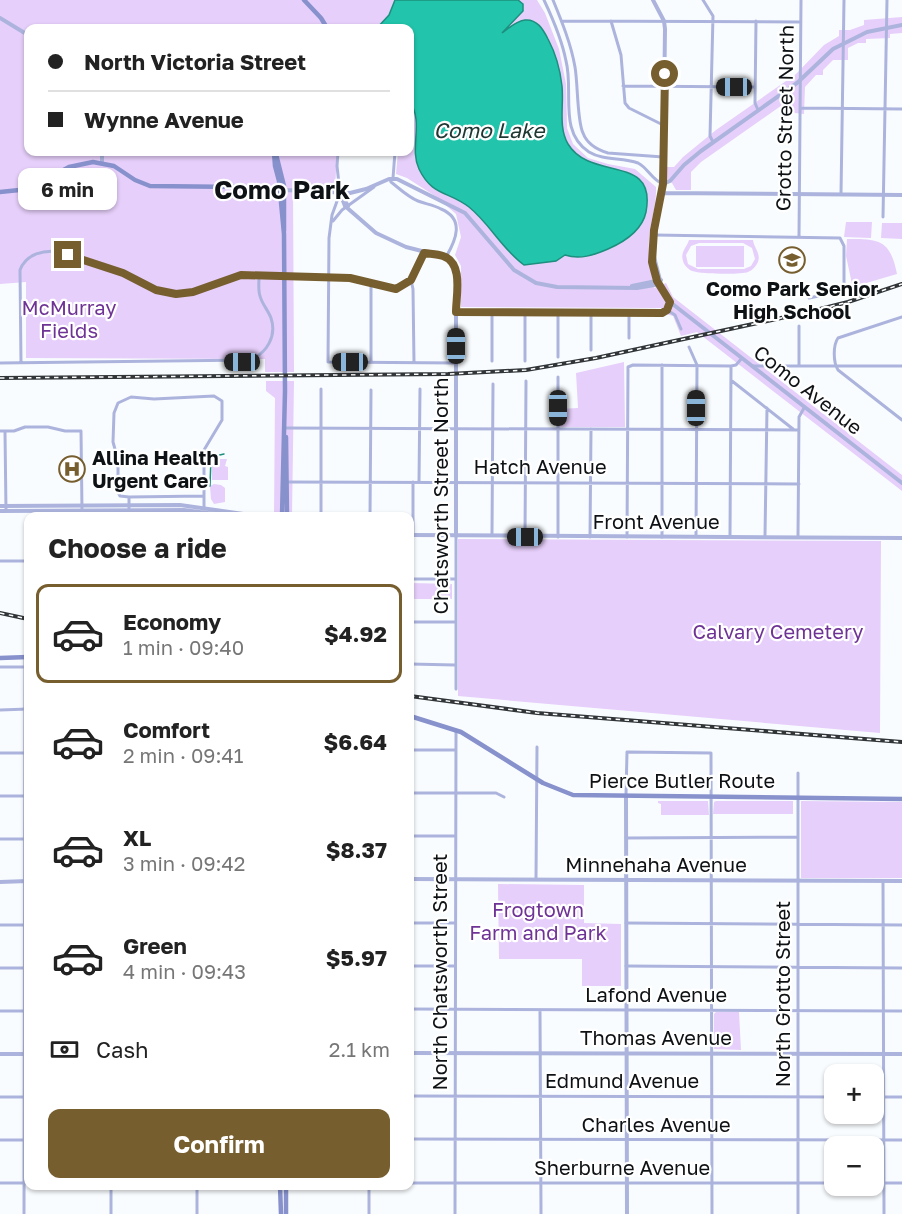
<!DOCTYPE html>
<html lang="en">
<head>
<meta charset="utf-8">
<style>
	:root { --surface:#fff; --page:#f6f6f6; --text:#222; --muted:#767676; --line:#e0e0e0; --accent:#775e2f }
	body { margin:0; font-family:"Golos Text",sans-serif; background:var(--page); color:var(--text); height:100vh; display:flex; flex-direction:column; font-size:22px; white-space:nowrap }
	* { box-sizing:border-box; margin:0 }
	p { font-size:20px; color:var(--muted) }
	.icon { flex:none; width:33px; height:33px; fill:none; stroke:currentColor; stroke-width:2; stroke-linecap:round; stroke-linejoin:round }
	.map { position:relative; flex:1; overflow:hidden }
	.sheet { position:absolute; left:24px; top:512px; width:390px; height:678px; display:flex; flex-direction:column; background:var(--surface); border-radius:12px; box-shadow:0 2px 4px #0004 }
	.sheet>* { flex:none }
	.guide { position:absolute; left:24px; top:24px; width:390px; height:132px; border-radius:12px; box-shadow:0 2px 4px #0004; display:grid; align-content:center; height:132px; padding:0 24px; background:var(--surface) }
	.tools { position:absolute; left:824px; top:1064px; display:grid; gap:12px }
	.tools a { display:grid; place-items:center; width:60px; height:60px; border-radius:12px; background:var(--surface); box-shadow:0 2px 4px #0004; font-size:30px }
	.end { position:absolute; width:27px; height:27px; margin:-14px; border:8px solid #775e2f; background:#fff; box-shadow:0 0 0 3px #fff }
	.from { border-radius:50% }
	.bubble { position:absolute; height:42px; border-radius:12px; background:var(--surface); box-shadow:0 2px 4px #0004; font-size:20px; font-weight:700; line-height:42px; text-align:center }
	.car { position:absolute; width:18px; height:36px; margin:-18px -9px; border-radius:8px; box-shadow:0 0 4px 2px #0007; background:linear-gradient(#222 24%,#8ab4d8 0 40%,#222 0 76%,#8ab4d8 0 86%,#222 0) }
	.guide b { display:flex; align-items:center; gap:21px; height:57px; font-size:22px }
	.guide b+b { border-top:2px solid var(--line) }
	.guide i { width:15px; height:15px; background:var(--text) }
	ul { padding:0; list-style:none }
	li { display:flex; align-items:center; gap:18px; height:99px; margin:0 12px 9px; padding:0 12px; border:3px solid transparent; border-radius:12px }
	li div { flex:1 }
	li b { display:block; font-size:22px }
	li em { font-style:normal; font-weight:700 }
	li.active { border-color:var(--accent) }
	li>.icon { width:54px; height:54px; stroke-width:1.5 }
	h2 { padding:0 24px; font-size:27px; line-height:72px }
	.pay { display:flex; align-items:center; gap:15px; height:66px; padding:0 24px; font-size:22px }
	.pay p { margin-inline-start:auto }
	.button { display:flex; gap:12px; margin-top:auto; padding:12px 24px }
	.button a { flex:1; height:69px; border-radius:12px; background:var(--accent); color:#fff; font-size:24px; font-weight:700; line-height:69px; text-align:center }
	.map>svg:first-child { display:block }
	.green { fill:#e6cffa; fill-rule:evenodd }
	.water { fill:#22c4ab; stroke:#1c8f7e; stroke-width:1.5 }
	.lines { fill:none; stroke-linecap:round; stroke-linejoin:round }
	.stream { stroke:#1c8f7e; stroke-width:1.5 }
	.minor { stroke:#acb4dd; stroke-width:3 }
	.tertiary { stroke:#acb4dd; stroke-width:4 }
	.secondary { stroke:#8791cc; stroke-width:4.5 }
	.rail-casing { stroke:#313538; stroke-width:4 }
	.rail { stroke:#fff; stroke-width:1.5; stroke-dasharray:4.5; stroke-linecap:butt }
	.route { stroke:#775e2f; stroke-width:8 }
	.labels { text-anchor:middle; stroke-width:4.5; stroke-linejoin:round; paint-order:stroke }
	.street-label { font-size:20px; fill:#0e1215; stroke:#fff }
	.poi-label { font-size:20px; font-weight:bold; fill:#0e1215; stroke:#fff }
	.park-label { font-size:20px; fill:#6f3396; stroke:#fff }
	.water-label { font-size:21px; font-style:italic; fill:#203833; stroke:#fff }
	.district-label { font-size:26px; font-weight:bold; fill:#0e1215; stroke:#fff }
</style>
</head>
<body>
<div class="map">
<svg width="902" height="1214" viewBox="0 0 902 1214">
	<rect width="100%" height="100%" fill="#f9fcfe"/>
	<path class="green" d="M0 0H537L545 13 559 49 566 84 567 128 573 144 588 158 608 164 635 169 656 187C657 205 650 222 649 240 648 256 651 273 654 288L666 283 673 297 902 475V491L697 332 681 336 673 316 666 314 662 308 461 307V266L455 255 461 237 456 214 435 196 407 178 396 174 398 152H410V28H28V152H337L335 190 293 188 294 372H265V359L26 358V282L0 284Z
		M902 17V33L890 34V38L866 39V43H858L848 48V60H833L823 70V75H816L805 87 804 114 795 113 785 103 701 162 691 172V190H676L672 183 666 179 665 167H674L683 157 716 130 796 74 824 45 839 36V30H850L864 25V20Z
		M846 222H872L871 238 844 237Z
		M882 223H902V239L881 238Z
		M847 239C879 239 890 239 897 274L856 286 852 284 846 256Z
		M689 240H753C754 248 761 253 758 262 756 266 753 270 748 272 741 275 700 274 692 271 688 269 684 265 683 261 680 252 687 247 689 240ZM699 243H743L752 248 755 259 751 266 744 269H698L688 264 686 255 691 246Z
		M696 246H744V267H696Z
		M624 362 625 427H559V409L578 408 576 373Z
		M266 381H294L292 516H274L275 398 266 391Z
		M214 459H227L225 466 228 467V480H212V466H215Z
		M214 484 221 485 225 488V502L214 504 211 499 210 486Z
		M458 539 881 541 880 733 458 696Z
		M411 583 452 584V599H411Z
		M658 801H708L709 815H661V804L658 803Z
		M716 801H793V814H713L714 802Z
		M801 801 902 802V878H801Z
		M498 884 584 885V923L621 924V986H582V959H499Z
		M716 1012H739L741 1050 714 1049V1014Z"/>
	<path class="water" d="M395 0H518L523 4V11L502 33C509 28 516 21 525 20 537 19 543 29 548 39 556 54 560 68 562 86 564 105 558 127 568 144 591 182 657 153 646 212 642 231 624 242 608 249 594 255 580 260 565 255L556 261 524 265C502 249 490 224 469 207 448 191 432 196 419 169 409 148 424 123 410 102V28H377L389 15Z"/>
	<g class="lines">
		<path class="stream" d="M210 486 211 457 224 454"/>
		<path class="minor" d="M544 0C553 19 562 40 566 61 574 91 558 132 589 152 604 161 622 157 638 163 648 168 652 180 663 184
			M553 0C562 22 571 44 575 67 578 84 577 121 583 133 587 144 598 150 608 153L663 157
			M703 0 713 16 710 136 713 142
			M562 21 801 22
			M611 21 621 55 625 103 629 108 665 126
			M756 21 755 103 758 110
			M623 86 755 87
			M800 108 902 109
			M338 152 337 166 340 193 332 215 329 238 328 362 456 363
			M393 178 395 152
			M390 179 391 182C400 189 408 197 418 201 426 204 434 205 441 209 465 219 456 240 446 257
			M841 194 844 0
			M883 217 887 0
			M333 221 342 210 374 187
			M654 235 840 238 844 246V288L842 291 809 298
			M799 237 801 0
			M411 280 413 289 414 363
			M667 310 675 315 681 329
			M457 312 662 313 667 310 670 302
			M902 317 838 338C833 345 833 362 838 370L902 420
			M629 338V313
			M689 347 697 365 696 536
			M591 350V313
			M558 357V313
			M492 361V313
			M525 361V313
			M371 362V283
			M0 363 250 360C267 353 277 336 271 318 268 310 262 304 260 296 258 290 259 283 259 277
			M21 363 20 270C26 254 44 249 61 252L123 273 156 290 169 293H187L241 275 350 278 396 289 411 280 424 253
			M752 366H902
			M799 366V326
			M732 381 793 429
			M285 428 798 430
			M0 431H14L25 427H48L65 431H81L82 511
			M5 432 6 511
			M287 482 799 484
			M413 482V535
			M419 482 420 389
			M129 497 204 496
			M129 516V497L120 496 118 492V460L113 442 114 413 118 403 131 397 154 399 214 396 222 401V420L204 450V508
			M321 516V389
			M370 516 371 390
			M492 535 493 384
			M456 536V689
			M730 536 731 366
			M765 536 767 408
			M525 537 526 381
			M558 537V377
			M590 537 591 429
			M627 537 628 367 633 365 731 366 736 365 742 358
			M662 537V365
			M798 537 799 417 804 408
			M0 561H28
			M410 579H456
			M410 622H456
			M410 664 455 665
			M0 667H28
			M0 710 28 709
			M410 750H455
			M0 753H28
			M798 773V1214
			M410 793H496L504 797
			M626 795 627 752 711 753 712 1214
			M0 796H28
			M410 836H455
			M626 838 798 837
			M0 839H28
			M536 879 537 747
			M883 881 884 1214
			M410 923H455
			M626 923 902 925
			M0 925H28
			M410 966H455
			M626 966 902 968
			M0 968H28
			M410 1009 902 1011
			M540 1010 541 1214
			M0 1011H28
			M410 1096 834 1097
			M0 1097H28
			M873 1097H902
			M410 1139 902 1140
			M0 1140H28
			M0 1183H28
			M410 1183H834
			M873 1183H902
			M111 1185V1214
			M369 1185V1214
			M24 1214 25 658
			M197 1214V1185
			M455 1214 456 731"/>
		<path class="tertiary" d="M653 0 664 21 665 29 663 184 654 230 653 262 657 281 670 302 902 483
			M0 18 28 35
			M102 152V162
			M663 184 670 181 684 165 701 151 797 83 833 49 867 32 902 25
			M284 190 350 193 366 189 389 179H397L465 213 514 270 536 283 557 287 637 288 660 284
			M340 193 345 206 376 233 406 247 445 257 454 264 456 270V536
			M662 193 902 195
			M341 194 348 206
			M654 257 660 280
			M632 286 661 280
			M0 506 180 505 258 516
			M0 511 184 510 230 516
			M410 535 902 538
			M626 797 627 1214
			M410 879 902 881
			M0 882 28 881
			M410 1053 902 1054
			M0 1054H28"/>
		<path class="secondary" d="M304 0 321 18 327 28
			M274 152 275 166 279 181 284 234 285 391 282 516
			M276 154 284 186V231
			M0 192 29 189 69 167 93 162 114 166 135 180 150 186 239 187 284 190
			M286 437 287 516
			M0 658 28 657
			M410 716 461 732 543 783 573 795 902 799
			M280 1185 281 1214
			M286 1185V1214"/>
		<g class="rail-casing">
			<path id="rail" d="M0 378 448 374 526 370 596 358 804 313 848 302 902 284
				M0 613 28 619
				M410 696 537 713 902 742"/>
		</g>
		<use href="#rail" class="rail"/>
	</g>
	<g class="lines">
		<path class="route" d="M68 255 123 273 156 290 176 294 193 292 241 275 350 278 396 289 411 280 424 253C430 254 437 254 443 256 464 263 456 296 456 312L662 313 667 310 670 302 657 281 652 262 654 230 663 184 665 74"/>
	</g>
	<defs>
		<g id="school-ring" transform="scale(1.35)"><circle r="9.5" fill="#fff" stroke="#775e2f" stroke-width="1.5"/><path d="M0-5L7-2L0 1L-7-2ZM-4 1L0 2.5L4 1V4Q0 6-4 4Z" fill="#775e2f"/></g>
		<g id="hospital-ring" transform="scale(1.35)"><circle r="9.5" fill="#fff" stroke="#775e2f" stroke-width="1.5"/><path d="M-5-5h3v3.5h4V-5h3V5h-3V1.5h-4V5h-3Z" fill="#775e2f"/></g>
	</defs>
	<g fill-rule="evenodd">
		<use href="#school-ring" x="792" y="260"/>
		<use href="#hospital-ring" x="72" y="469"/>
	</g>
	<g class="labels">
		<g class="street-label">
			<text transform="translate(785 118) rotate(-89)" y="7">Grotto Street North</text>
			<text transform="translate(808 390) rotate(38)" y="7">Como Avenue</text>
			<text x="540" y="474">Hatch Avenue</text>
			<text transform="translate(441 496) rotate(-90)" y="7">Chatsworth Street North</text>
			<text x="656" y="529">Front Avenue</text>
			<text x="682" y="788">Pierce Butler Route</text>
			<text x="656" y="872">Minnehaha Avenue</text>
			<text transform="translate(440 972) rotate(-90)" y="7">North Chatsworth Street</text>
			<text transform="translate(783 994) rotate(-90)" y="7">North Grotto Street</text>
			<text x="656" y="1002">Lafond Avenue</text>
			<text x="656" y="1045">Thomas Avenue</text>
			<text x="622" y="1088">Edmund Avenue</text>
			<text x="656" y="1132">Charles Avenue</text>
			<text x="622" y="1175">Sherburne Avenue</text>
		</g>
		<g class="poi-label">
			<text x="792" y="296">Como Park Senior<tspan x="792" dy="23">High School</tspan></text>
			<text x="92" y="465" text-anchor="start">Allina Health<tspan x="92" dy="23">Urgent Care</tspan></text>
		</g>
		<g class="park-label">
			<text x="69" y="315">McMurray<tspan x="69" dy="23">Fields</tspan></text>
			<text x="778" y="639">Calvary Cemetery</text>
			<text x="538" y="917">Frogtown<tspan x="538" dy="23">Farm and Park</tspan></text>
		</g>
		<g class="water-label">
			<text x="489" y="138">Como Lake</text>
		</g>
		<g class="district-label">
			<text x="282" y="199">Como Park</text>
		</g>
	</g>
</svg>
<div class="tools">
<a>+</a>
<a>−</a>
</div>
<i class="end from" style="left:665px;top:74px"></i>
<i class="end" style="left:68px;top:255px"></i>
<div class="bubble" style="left:18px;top:168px;width:99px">6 min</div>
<i class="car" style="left:734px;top:87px;rotate:270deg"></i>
<i class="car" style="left:456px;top:346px;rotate:0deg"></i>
<i class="car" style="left:242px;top:362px;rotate:270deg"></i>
<i class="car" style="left:350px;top:362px;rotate:270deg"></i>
<i class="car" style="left:558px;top:408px;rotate:180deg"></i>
<i class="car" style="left:696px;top:408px;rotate:0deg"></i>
<i class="car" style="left:525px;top:537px;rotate:270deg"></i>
<div class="guide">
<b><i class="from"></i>North Victoria Street</b>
<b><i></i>Wynne Avenue</b>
</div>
<section class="sheet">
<h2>Choose a ride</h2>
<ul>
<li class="active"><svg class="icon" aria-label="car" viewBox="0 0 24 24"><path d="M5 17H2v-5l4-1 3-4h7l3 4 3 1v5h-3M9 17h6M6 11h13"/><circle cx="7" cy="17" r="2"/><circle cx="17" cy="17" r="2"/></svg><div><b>Economy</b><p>1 min · 09:40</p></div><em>$4.92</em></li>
<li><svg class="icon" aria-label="car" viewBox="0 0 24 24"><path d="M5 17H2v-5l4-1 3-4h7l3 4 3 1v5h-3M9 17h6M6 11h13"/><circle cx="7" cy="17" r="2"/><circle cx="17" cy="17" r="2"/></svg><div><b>Comfort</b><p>2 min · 09:41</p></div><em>$6.64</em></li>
<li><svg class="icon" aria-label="car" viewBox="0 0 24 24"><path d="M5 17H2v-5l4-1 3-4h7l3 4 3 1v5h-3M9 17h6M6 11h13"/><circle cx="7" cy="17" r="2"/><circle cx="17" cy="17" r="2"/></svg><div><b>XL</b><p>3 min · 09:42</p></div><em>$8.37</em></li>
<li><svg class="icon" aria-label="car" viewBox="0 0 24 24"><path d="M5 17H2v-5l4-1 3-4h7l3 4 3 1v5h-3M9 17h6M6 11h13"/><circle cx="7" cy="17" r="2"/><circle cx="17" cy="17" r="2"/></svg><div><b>Green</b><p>4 min · 09:43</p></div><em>$5.97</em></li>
</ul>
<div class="pay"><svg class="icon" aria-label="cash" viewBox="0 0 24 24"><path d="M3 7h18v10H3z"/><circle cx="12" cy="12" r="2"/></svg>Cash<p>2.1 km</p></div>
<div class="button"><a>Confirm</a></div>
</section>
</div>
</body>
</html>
